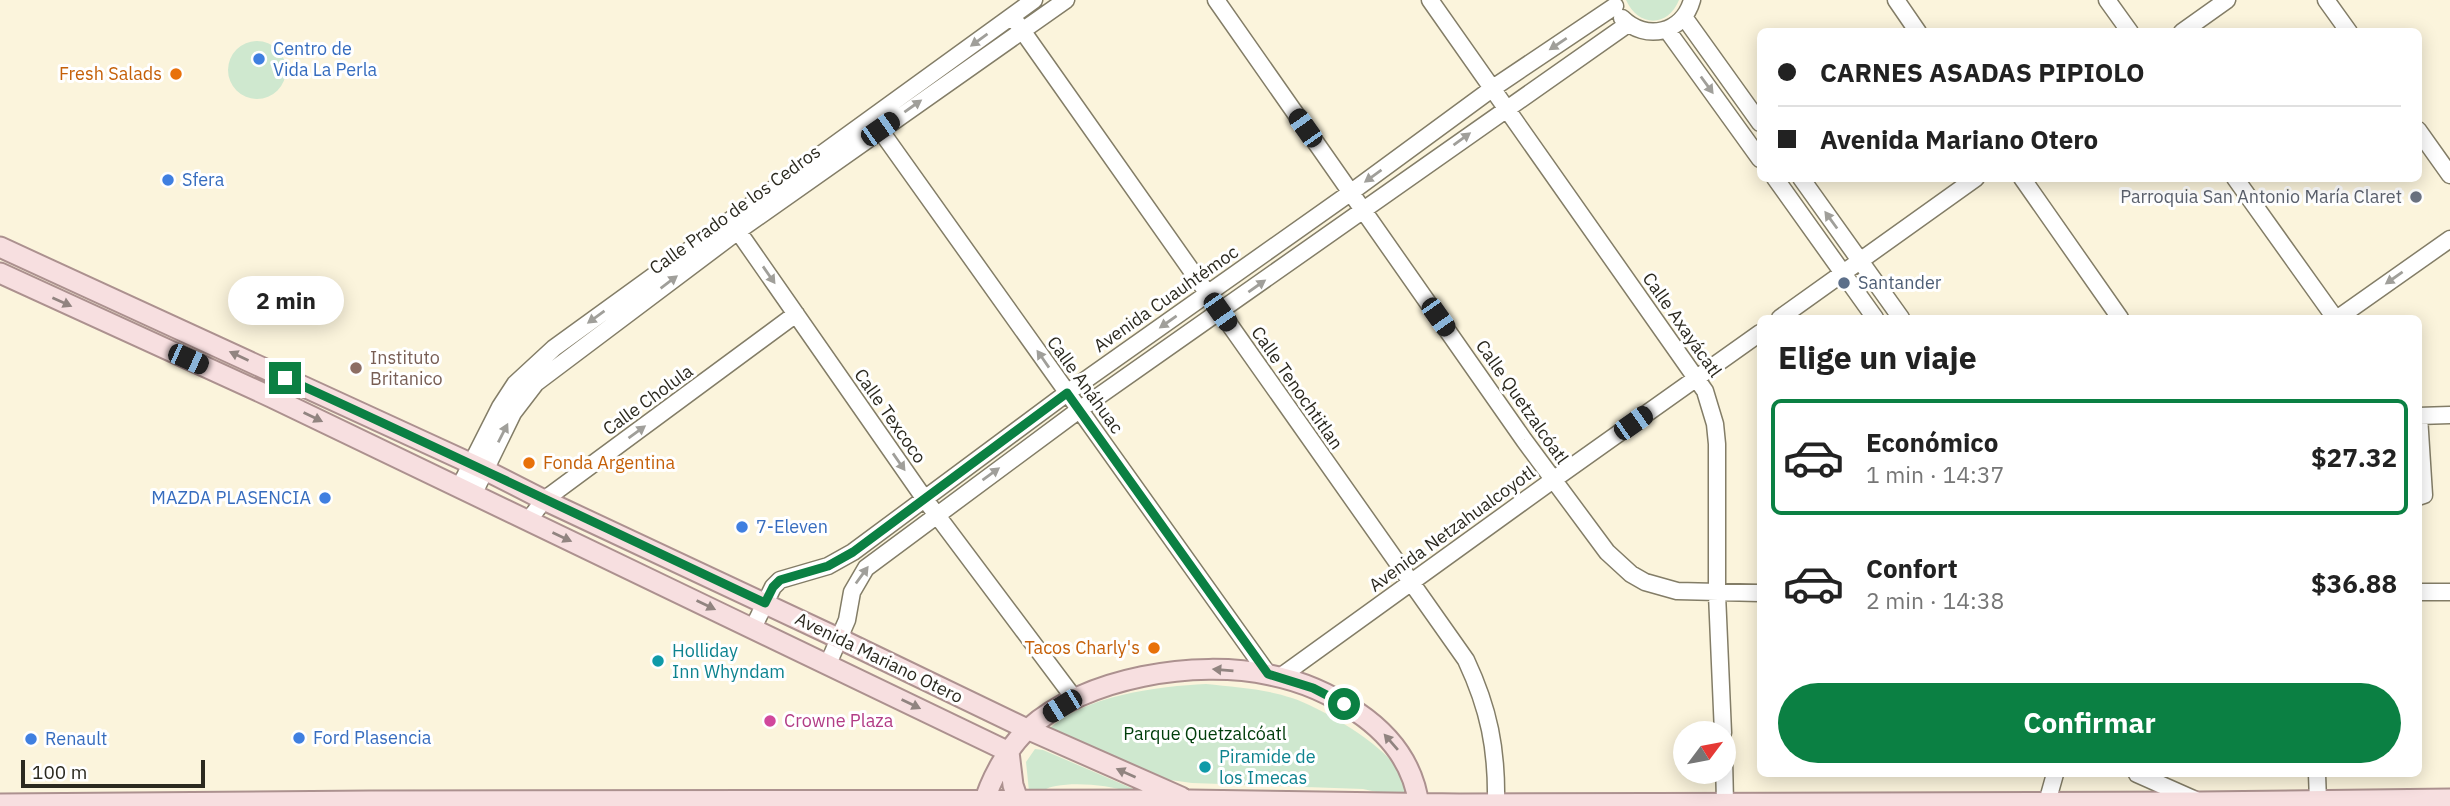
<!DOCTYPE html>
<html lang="es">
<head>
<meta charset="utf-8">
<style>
	:root { --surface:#fff; --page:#f2f2f2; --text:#222; --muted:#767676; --line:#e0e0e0; --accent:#0b8043 }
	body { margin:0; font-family:"IBM Plex Sans",sans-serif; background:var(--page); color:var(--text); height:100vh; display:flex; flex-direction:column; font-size:26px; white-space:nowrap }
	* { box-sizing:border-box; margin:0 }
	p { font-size:23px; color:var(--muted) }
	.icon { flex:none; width:38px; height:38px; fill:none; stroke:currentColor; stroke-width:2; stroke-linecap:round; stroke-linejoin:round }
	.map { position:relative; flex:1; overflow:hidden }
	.details { position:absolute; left:1757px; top:315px; width:665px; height:462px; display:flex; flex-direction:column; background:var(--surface); border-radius:10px; box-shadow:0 4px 18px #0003 }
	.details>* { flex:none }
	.banner { position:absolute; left:1757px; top:28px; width:665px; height:154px; border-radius:10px; box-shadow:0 4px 18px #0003; display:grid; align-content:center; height:154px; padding:0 21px; background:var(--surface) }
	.needle { width:46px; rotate:58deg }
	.tools { position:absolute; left:1673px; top:721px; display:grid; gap:14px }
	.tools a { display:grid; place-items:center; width:63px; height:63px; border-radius:50%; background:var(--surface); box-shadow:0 4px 18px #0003; font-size:35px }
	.scale { position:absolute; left:21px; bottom:18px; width:184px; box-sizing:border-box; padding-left:7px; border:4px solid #2b291f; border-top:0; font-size:19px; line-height:24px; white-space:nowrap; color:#2b291f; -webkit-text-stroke:5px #fff; paint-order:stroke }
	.end { position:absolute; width:32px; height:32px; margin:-16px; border:9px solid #0b8043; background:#fff; box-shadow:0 0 0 4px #fff }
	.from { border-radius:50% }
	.bubble { position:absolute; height:49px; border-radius:24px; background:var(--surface); box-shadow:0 4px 18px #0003; font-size:23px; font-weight:700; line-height:49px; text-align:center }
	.car { position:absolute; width:21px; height:42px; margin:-21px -10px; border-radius:9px; box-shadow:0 0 5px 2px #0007; background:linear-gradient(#222 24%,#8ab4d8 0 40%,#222 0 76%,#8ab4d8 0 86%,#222 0) }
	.banner b { display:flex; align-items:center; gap:24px; height:66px; font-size:26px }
	.banner b+b { border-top:2px solid var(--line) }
	.banner i { width:18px; height:18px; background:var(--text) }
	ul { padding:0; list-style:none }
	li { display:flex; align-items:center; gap:21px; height:116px; margin:0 14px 10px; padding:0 7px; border:4px solid transparent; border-radius:10px }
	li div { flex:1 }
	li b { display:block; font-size:26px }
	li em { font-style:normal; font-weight:700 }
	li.on { border-color:var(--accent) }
	li>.icon { width:63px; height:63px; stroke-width:1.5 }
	h2 { padding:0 21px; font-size:32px; line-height:84px }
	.action { display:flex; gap:14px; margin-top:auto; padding:14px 21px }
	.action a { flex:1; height:80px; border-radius:42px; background:var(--accent); color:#fff; font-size:28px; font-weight:700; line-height:80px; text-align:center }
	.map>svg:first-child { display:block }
	.green { fill:#cfe8cf }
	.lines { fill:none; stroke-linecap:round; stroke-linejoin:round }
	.minor-casing { stroke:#837d67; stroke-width:19 }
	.major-casing { stroke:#ac918f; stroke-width:23 }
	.minor { stroke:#fff; stroke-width:16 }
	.major { stroke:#f7dfe0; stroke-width:19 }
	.oneway { fill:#a09f9a }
	.oneway2 { fill:#918480 }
	.route { stroke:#0b8043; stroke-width:9 }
	.shop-dot { fill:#3f7fe0; stroke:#fff; stroke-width:2.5 }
	.food-dot { fill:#e8710a; stroke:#fff; stroke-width:2.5 }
	.worship-dot { fill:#6b7280; stroke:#fff; stroke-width:2.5 }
	.service-dot { fill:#5c6f8a; stroke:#fff; stroke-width:2.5 }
	.education-dot { fill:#8d6e63; stroke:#fff; stroke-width:2.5 }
	.culture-dot { fill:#0f9aa8; stroke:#fff; stroke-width:2.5 }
	.hotel-dot { fill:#d1479c; stroke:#fff; stroke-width:2.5 }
	.labels { text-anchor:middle; stroke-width:6; stroke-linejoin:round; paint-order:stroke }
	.shop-label { font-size:18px; fill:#366cbe; stroke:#fff; text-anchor:start }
	.food-label { font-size:18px; fill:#c56008; stroke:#fff; text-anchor:end }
	.worship-label { font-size:18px; fill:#5b616d; stroke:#fff; text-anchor:end }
	.street-label { font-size:18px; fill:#2b291f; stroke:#fff }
	.service-label { font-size:18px; fill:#4e5e75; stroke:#fff; text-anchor:start }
	.education-label { font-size:18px; fill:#785e54; stroke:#fff; text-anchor:start }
	.culture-label { font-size:18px; fill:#0d838f; stroke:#fff; text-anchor:start }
	.hotel-label { font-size:18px; fill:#b23c85; stroke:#fff; text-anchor:start }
	.park-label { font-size:18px; fill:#003d0a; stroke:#fff }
</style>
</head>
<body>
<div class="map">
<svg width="2450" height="806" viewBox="0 0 2450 806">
	<rect width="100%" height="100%" fill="#fbf4dc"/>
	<path class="green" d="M1626 0H1679C1668 28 1638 27 1626 0Z
		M228 70a29 29 0 1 1 58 0a29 29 0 1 1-58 0Z
		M1206 684C1235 687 1265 689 1292 698 1322 708 1389 747 1402 776 1405 783 1404 791 1404 798L1363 789 1192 783 1163 779 1048 730C1082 696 1159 686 1206 684Z
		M1035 749 1043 750 1136 790 1129 792C1110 785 1076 782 1056 786 1042 788 1046 794 1029 791L1026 762Z"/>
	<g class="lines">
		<g class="minor-casing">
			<path id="minor" d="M1216 0 1524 440 1607 552 1631 574 1645 582 1677 591 1760 593
				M1430 0 1705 391 1715 424 1717 444V594L1723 733
				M1896 0 1918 32
				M2107 0 2130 32
				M2326 0 2349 32
				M1012 16 1466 660C1489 709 1497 749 1496 803
				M1684 17 1760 123
				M1622 18C1646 42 1683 33 1692 0
				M1667 30 1760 159
				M2182 32 2227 0
				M873 120 1268 674
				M2418 130 2450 175
				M1775 178 1875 318
				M1801 178 1901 318
				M2022 178 2120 318
				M2235 178 2335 318
				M733 224 924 498 1074 698
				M1780 318 1976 178
				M2338 318 2450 239
				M2418 416 2450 415
				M459 488 500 407 515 384 554 348 1034 0
				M473 495 513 413 536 383 738 231 1066 0
				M2418 497 2424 495 2419 416
				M528 521 544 500 796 314
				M2418 592H2450
				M753 628 773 587 780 580 828 566 853 552 1067 393 1350 193 1493 88 1615 6
				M828 664 847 620 852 592 866 568 1079 410 1628 24
				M1280 677 1553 480 1760 333
				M1724 759 1725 803
				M2137 774 2198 801
				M2317 774 2318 801
				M2046 806 2055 774"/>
		</g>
		<g class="major-casing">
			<path id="major" d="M0 247 485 470 544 500 840 639 1027 729 1181 797
				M0 273 271 397 1009 752 1013 785 1020 806
				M0 804 370 801 1189 800 1459 804 2200 802 2450 799
				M983 806C990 780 1008 747 1028 729 1085 677 1196 659 1270 675 1301 681 1331 694 1357 712 1391 735 1414 765 1419 806"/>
		</g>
		<use href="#minor" class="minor"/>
		<use href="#major" class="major"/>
	</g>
	<defs><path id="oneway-solid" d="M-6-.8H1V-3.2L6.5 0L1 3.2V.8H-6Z" transform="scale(1.75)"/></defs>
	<g class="oneway">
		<use href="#oneway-solid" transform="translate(979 40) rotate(144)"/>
		<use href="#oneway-solid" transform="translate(1558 44) rotate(146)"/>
		<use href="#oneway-solid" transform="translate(1707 85) rotate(54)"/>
		<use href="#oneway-solid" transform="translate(913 106) rotate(-35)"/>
		<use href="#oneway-solid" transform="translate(1462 139) rotate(-36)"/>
		<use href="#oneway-solid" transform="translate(1373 176) rotate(144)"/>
		<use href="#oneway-solid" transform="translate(1831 220) rotate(-126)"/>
		<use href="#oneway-solid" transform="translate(769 275) rotate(55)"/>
		<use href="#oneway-solid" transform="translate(2394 278) rotate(145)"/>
		<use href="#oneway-solid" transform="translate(669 282) rotate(-37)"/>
		<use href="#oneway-solid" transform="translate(1257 286) rotate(-35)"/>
		<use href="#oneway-solid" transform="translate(596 317) rotate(144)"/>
		<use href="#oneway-solid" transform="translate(1168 322) rotate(145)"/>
		<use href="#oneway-solid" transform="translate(1043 359) rotate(-125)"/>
		<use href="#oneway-solid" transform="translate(637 432) rotate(-36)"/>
		<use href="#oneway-solid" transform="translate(503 433) rotate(-63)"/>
		<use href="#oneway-solid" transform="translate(899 462) rotate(55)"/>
		<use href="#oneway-solid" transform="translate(991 474) rotate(-36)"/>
		<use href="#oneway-solid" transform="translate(862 575) rotate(-54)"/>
	</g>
	<g class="oneway2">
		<use href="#oneway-solid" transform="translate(62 302) rotate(24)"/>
		<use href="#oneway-solid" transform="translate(239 356) rotate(-155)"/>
		<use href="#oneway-solid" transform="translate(313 417) rotate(26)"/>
		<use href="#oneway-solid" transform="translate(562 537) rotate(25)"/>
		<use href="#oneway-solid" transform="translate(706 605) rotate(26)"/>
		<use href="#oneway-solid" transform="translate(1223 670) rotate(-175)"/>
		<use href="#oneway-solid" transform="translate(911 704) rotate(26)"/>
		<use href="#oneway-solid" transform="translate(1391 742) rotate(-131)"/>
		<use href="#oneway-solid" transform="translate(1126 773) rotate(-156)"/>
	</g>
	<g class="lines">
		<path class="route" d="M285 378C446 451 605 528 765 603L773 587 780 580 828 566 853 552 1067 393 1268 674 1313 688 1344 704"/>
	</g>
	<g class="shop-dot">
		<circle cx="259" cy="59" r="7"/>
		<circle cx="168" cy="180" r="7"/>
		<circle cx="325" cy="498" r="7"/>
		<circle cx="742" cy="527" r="7"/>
		<circle cx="299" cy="738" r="7"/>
		<circle cx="31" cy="739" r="7"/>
	</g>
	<g class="food-dot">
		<circle cx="176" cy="74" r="7"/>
		<circle cx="529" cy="463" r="7"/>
		<circle cx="1154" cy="648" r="7"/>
	</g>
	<circle class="worship-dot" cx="2416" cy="197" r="7"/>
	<circle class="service-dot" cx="1844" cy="283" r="7"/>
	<circle class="education-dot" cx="356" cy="368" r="7"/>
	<g class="culture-dot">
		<circle cx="658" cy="661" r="7"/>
		<circle cx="1205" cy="767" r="7"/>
	</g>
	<circle class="hotel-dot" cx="770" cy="721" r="7"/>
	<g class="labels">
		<g class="shop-label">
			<text x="273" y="55">Centro de<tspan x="273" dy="21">Vida La Perla</tspan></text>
			<text x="182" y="186">Sfera</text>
			<text x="311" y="504" text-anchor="end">MAZDA PLASENCIA</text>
			<text x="756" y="533">7-Eleven</text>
			<text x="313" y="744">Ford Plasencia</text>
			<text x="45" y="745">Renault</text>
		</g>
		<g class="food-label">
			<text x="162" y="80">Fresh Salads</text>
			<text x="543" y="469" text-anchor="start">Fonda Argentina</text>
			<text x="1140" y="654">Tacos Charly's</text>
		</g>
		<g class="worship-label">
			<text x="2402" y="203">Parroquia San Antonio María Claret</text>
		</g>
		<g class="street-label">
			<text transform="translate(735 210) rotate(-36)" y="6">Calle Prado de los Cedros</text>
			<text transform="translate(1166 299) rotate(-35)" y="6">Avenida Cuauhtémoc</text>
			<text transform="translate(1682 325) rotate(55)" y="6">Calle Axayácatl</text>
			<text transform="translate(1085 385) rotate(54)" y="6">Calle Anáhuac</text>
			<text transform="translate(1297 388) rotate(55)" y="6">Calle Tenochtitlan</text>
			<text transform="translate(648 400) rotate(-36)" y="6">Calle Cholula</text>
			<text transform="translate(1522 402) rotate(55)" y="6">Calle Quetzalcóatl</text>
			<text transform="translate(890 416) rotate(55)" y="6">Calle Texcoco</text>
			<text transform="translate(1452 529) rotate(-36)" y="6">Avenida Netzahualcoyotl</text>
			<text transform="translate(879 658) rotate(26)" y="6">Avenida Mariano Otero</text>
		</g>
		<g class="service-label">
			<text x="1858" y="289">Santander</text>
		</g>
		<g class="education-label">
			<text x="370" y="364">Instituto<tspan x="370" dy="21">Britanico</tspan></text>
		</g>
		<g class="culture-label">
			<text x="672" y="657">Holliday<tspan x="672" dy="21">Inn Whyndam</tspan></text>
			<text x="1219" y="763">Piramide de<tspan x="1219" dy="21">los Imecas</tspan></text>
		</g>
		<g class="hotel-label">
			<text x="784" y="727">Crowne Plaza</text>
		</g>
		<g class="park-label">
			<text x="1205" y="740">Parque Quetzalcóatl</text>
		</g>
	</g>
</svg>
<div class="tools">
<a><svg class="needle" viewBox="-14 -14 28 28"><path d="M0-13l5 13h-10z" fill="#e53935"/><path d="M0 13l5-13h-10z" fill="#767676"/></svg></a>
</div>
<div class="scale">100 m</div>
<i class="end from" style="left:1344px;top:704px"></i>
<i class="end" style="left:285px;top:378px"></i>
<div class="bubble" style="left:228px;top:276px;width:116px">2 min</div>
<i class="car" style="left:1305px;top:128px;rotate:325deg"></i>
<i class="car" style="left:880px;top:129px;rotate:55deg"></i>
<i class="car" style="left:1220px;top:312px;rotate:145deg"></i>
<i class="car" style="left:1438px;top:317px;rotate:145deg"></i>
<i class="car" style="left:188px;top:359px;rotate:114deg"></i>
<i class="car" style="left:1633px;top:423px;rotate:55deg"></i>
<i class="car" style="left:1062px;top:706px;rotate:238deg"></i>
<div class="banner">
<b><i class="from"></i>CARNES ASADAS PIPIOLO</b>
<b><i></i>Avenida Mariano Otero</b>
</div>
<section class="details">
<h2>Elige un viaje</h2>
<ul>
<li class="on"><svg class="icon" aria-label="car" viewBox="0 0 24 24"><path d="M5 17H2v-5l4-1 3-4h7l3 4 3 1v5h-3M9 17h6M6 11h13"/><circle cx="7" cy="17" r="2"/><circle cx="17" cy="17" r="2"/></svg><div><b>Económico</b><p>1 min · 14:37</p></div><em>$27.32</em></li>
<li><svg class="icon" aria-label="car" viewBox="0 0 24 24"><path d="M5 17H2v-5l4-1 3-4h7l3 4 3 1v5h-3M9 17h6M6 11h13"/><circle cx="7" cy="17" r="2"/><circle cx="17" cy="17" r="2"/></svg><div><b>Confort</b><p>2 min · 14:38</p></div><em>$36.88</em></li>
</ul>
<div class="action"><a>Confirmar</a></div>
</section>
</div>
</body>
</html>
